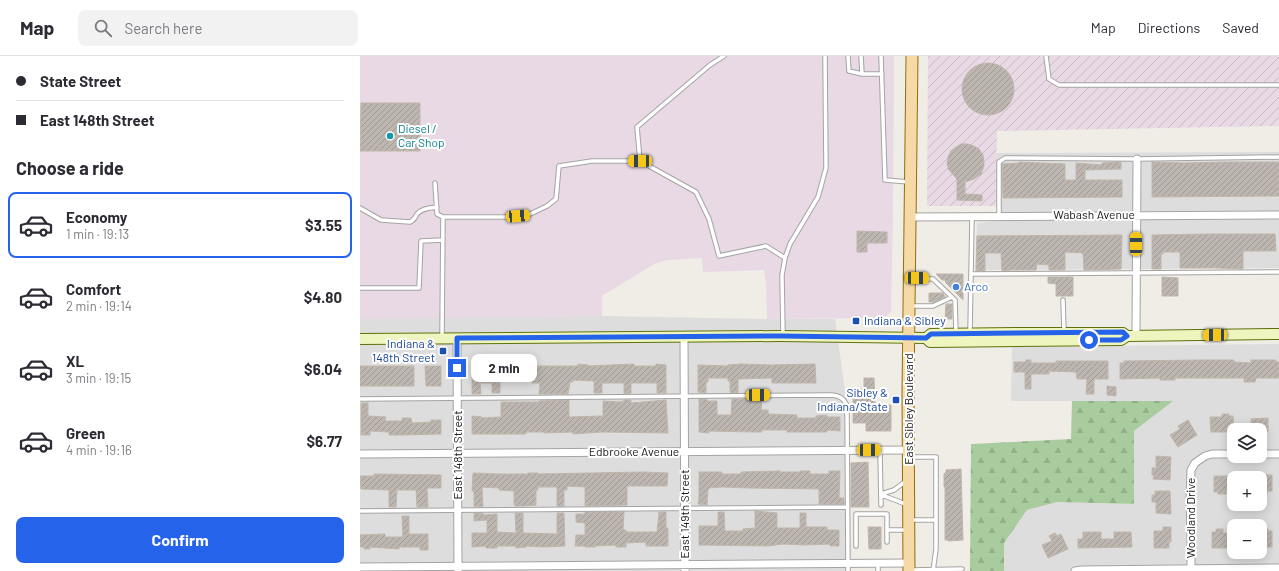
<!DOCTYPE html>
<html lang="en">
<head>
<meta charset="utf-8">
<style>
	:root { --surface:#fff; --page:#f2f2f3; --text:#2b2b33; --muted:#7c7c81; --line:#e1e1e2; --accent:#2563eb }
	body { margin:0; font-family:Barlow,sans-serif; background:var(--page); color:var(--text); height:100vh; display:flex; flex-direction:column; font-size:15px; white-space:nowrap }
	* { box-sizing:border-box; margin:0 }
	p { font-size:13px; color:var(--muted) }
	.icon { flex:none; width:22px; height:22px; fill:none; stroke:currentColor; stroke-width:2; stroke-linecap:round; stroke-linejoin:round }
	.map { position:relative; flex:1; overflow:hidden }
	.details { display:flex; flex-direction:column; background:var(--surface); width:360px }
	.details>* { flex:none }
	.top-card { display:grid; align-content:center; height:88px; padding:0 16px; background:var(--surface) }
	.controls { position:absolute; left:867px; top:367px; display:grid; gap:8px }
	.controls a { display:grid; place-items:center; width:40px; height:40px; border-radius:8px; background:var(--surface); box-shadow:0 2px 10px #0003; font-size:20px }
	.end { position:absolute; width:18px; height:18px; margin:-9px; border:5px solid #2563eb; background:#fff; box-shadow:0 0 0 2px #fff }
	.from { border-radius:50% }
	.bubble { position:absolute; height:28px; border-radius:8px; background:var(--surface); box-shadow:0 2px 10px #0003; font-size:13px; font-weight:700; line-height:28px; text-align:center }
	.car { position:absolute; width:12px; height:24px; margin:-12px -6px; border-radius:5px; box-shadow:0 0 3px 1px #0007; background:linear-gradient(#f5c518 24%,#345 0 40%,#f5c518 0 76%,#345 0 86%,#f5c518 0) }
	.top-card b { display:flex; align-items:center; gap:14px; height:38px; font-size:15px }
	.top-card b+b { border-top:1px solid var(--line) }
	.top-card i { width:10px; height:10px; background:var(--text) }
	ul { padding:0; list-style:none }
	li { display:flex; align-items:center; gap:12px; height:66px; margin:0 8px 6px; padding:0 8px; border:2px solid transparent; border-radius:8px }
	li div { flex:1 }
	li b { display:block; font-size:15px }
	li em { font-style:normal; font-weight:700 }
	li.active { border-color:var(--accent) }
	li>.icon { width:36px; height:36px; stroke-width:1.5 }
	h2 { padding:0 16px; font-size:18px; line-height:48px }
	.button { display:flex; gap:8px; margin-top:auto; padding:8px 16px }
	.button a { flex:1; height:46px; border-radius:8px; background:var(--accent); color:#fff; font-size:16px; font-weight:700; line-height:46px; text-align:center }
	header { display:flex; align-items:center; gap:24px; box-sizing:border-box; height:56px; padding:0 20px; background:var(--surface); border-bottom:1px solid var(--line) }
	header strong { font-size:19px }
	nav { display:flex; gap:22px; margin-inline-start:auto; font-size:14px }
	.search { width:280px; height:36px; background:var(--page); display:flex; align-items:center; gap:10px; box-sizing:border-box; padding:0 14px; border-radius:8px; color:var(--muted); font-size:15px }
	main { display:flex; flex:1; min-height:0 }
	.map>svg:first-child { display:block }
	.residential { fill:#dedddd; fill-rule:evenodd }
	.industrial { fill:url(#industrial-furrows) }
	.railway { fill:#e8d9e4 }
	.forest { fill:url(#forest-firs) }
	.building { fill:url(#building-hatch); stroke:#c0b6aa }
	.lines { fill:none; stroke-linecap:round; stroke-linejoin:round }
	.service-casing { stroke:#a4a4a4; stroke-width:5.5 }
	.minor-casing { stroke:#a4a4a4; stroke-width:9 }
	.secondary-casing { stroke:#5f710d; stroke-width:12 }
	.primary-casing { stroke:#916e0b; stroke-width:13 }
	.service { stroke:#fff; stroke-width:3.5 }
	.minor { stroke:#fff; stroke-width:7 }
	.secondary { stroke:#eff5bf; stroke-width:10 }
	.primary { stroke:#f5d9a6; stroke-width:11 }
	.route { stroke:#2563eb; stroke-width:5 }
	.culture-dot { fill:#0f9aa8; stroke:#fff; stroke-width:1.5 }
	.shop-dot { fill:#3f7fe0; stroke:#fff; stroke-width:1.5 }
	.transit-dot { fill:#1a4fb4; stroke:#fff; stroke-width:1.5 }
	.labels { text-anchor:middle; stroke-width:4; stroke-linejoin:round; paint-order:stroke }
	.culture-label { font-size:12px; fill:#0d838f; stroke:#fff; text-anchor:start }
	.street-label { font-size:12px; fill:#202020; stroke:#fff }
	.shop-label { font-size:12px; fill:#366cbe; stroke:#fff; text-anchor:start }
	.transit-label { font-size:12px; fill:#164399; stroke:#fff; text-anchor:end }
</style>
</head>
<body>
<header>
<strong>Map</strong>
<div class="search"><svg class="icon" aria-label="search" viewBox="0 0 24 24"><circle cx="10" cy="10" r="6"/><path d="M15 15l6 6"/></svg>Search here</div>
<nav><a>Map</a><a>Directions</a><a>Saved</a></nav>
</header>
<main>
<section class="details">
<div class="top-card">
<b><i class="from"></i>State Street</b>
<b><i></i>East 148th Street</b>
</div>
<h2>Choose a ride</h2>
<ul>
<li class="active"><svg class="icon" aria-label="car" viewBox="0 0 24 24"><path d="M5 17H2v-5l4-1 3-4h7l3 4 3 1v5h-3M9 17h6M6 11h13"/><circle cx="7" cy="17" r="2"/><circle cx="17" cy="17" r="2"/></svg><div><b>Economy</b><p>1 min · 19:13</p></div><em>$3.55</em></li>
<li><svg class="icon" aria-label="car" viewBox="0 0 24 24"><path d="M5 17H2v-5l4-1 3-4h7l3 4 3 1v5h-3M9 17h6M6 11h13"/><circle cx="7" cy="17" r="2"/><circle cx="17" cy="17" r="2"/></svg><div><b>Comfort</b><p>2 min · 19:14</p></div><em>$4.80</em></li>
<li><svg class="icon" aria-label="car" viewBox="0 0 24 24"><path d="M5 17H2v-5l4-1 3-4h7l3 4 3 1v5h-3M9 17h6M6 11h13"/><circle cx="7" cy="17" r="2"/><circle cx="17" cy="17" r="2"/></svg><div><b>XL</b><p>3 min · 19:15</p></div><em>$6.04</em></li>
<li><svg class="icon" aria-label="car" viewBox="0 0 24 24"><path d="M5 17H2v-5l4-1 3-4h7l3 4 3 1v5h-3M9 17h6M6 11h13"/><circle cx="7" cy="17" r="2"/><circle cx="17" cy="17" r="2"/></svg><div><b>Green</b><p>4 min · 19:16</p></div><em>$6.77</em></li>
</ul>
<div class="button"><a>Confirm</a></div>
</section>
<div class="map">
<svg width="919" height="515" viewBox="0 0 919 515">
	<defs>
		<pattern id="industrial-furrows" width="10" height="10" patternUnits="userSpaceOnUse"><rect width="10" height="10" fill="#e8d9e4"/><path d="M-1 1l2-2M0 10L10 0M9 11l2-2" fill="none" stroke="#c7bac3"/></pattern>
		<pattern id="forest-firs" width="22" height="20" patternUnits="userSpaceOnUse"><rect width="22" height="20" fill="#a9cc9f"/><path d="M5 1l3.5 6h-7zM16 11l3.5 6h-7z" fill="#91af89"/></pattern>
		<pattern id="building-hatch" width="6" height="6" patternUnits="userSpaceOnUse"><rect width="6" height="6" fill="#bdb6b0"/><path d="M-1 1l2-2M0 6l6-6M5 7l2-2" fill="none" stroke="#a29c97"/></pattern>
	</defs>
	<rect width="100%" height="100%" fill="#f0ede7"/>
	<path class="residential" d="M919 96V212L615 214 617 167 637 165V97Z
		M242 260 407 263H475L487 349V515H0V262Z
		M919 288V515H644V487L667 454 697 446 773 448 774 375 812 345H651L652 291ZM874 374H900V400H874ZM874 422H900V448H874ZM874 470H900V496H874Z"/>
	<path class="industrial" d="M568 0H919V70L637 75 636 150H567Z"/>
	<path class="railway" d="M0 0H534L533 158 531 256 524 262 407 263 406 228 404 214 343 216 342 202 308 204 294 208 242 240V260L0 263Z"/>
	<path class="forest" d="M712 345H813L774 375V448L697 446 667 454 644 487V515H610L611 388 711 383Z"/>
	<path class="building" d="M602 33a26 26 0 1 1 52 0a26 26 0 1 1-52 0Z
		M1 47H60V95H0Z
		M601 88H608L614 90 619 93 623 99 624 110 621 118 614 123 605 126V138L622 139V145L597 144V123L589 114 587 108 588 101 591 95 596 91Z
		M659 106 705 108V124H716V107L742 109V107L761 106V113L725 114V124H762V141L643 142 642 108 659 107Z
		M792 106 825 107 867 106H919V140L792 141Z
		M497 175 527 176V187H507V196H497Z
		M849 178H915L916 195H883V213L857 212H820V196H803V198H801V213H792V179Z
		M762 179 761 213 724 214 723 197 705 196V214H689V209L677 208 676 214H651L642 215 641 197H625V215H616L617 180Z
		M576 218H603V244L586 227 585 224H582Z
		M688 221H713V240H696V228L688 227Z
		M802 221 818 222V240H802Z
		M569 237H583L585 241 574 246H569Z
		M586 248H592V263H585Z
		M666 304H671V307H696V305H748V323H734V338H726L727 323H717L716 316 689 315V318H671V333H665V316H654V306H666Z
		M843 304H874V306L891 307V304H916V306H919V322H896L895 326H884V322H815V324H800V322L760 323V307H764V305Z
		M218 308 228 309 227 310 274 308V310H296V308L306 309V337H297V327H271V337L264 338V327H242V337H234V325L213 324V326H210L208 338H179L180 327H172V325H140V337H132V327H120L121 338H112V310H218Z
		M381 308 411 309 455 308 456 327H412V322L378 323V337H372L370 336V325H368V322H348V326H346V337L338 336V309L368 310V309Z
		M0 310H54V330H0Z
		M65 310H81V330H66Z
		M504 322H514L515 350 531 349V375H506V367H493V340H490V333H504Z
		M747 330 756 331V340L747 339Z
		M339 343H347V345H357V359H371L372 343H402L401 354H408V358L437 359V362H456V360L467 359V361H480V375L467 374V376H427V374H402V376H395L349 375V377L339 376Z
		M209 344V361L243 360V345L259 346 264 345V344H271V347L306 344 308 377 242 376 213 378V376L184 377V376H166V378H112V360L122 361V362L141 361V346H179V345Z
		M1 347H8V360L26 361 25 365H42V362H51L52 367 71 366V364H81V378L42 379H29V376L10 375V379H1Z
		M862 358H869V360H873L874 376H851L850 361H862Z
		M908 362V376H900V374H891V363Z
		M828 364 837 379 818 391 810 379 820 373 818 370Z
		M796 400 811 401 810 424 793 423 794 419H792V412H796Z
		M508 406 509 451H491V407Z
		M601 413 603 484 588 485V484H585V431H584V418L586 416V414Z
		M420 415V416H440V415H450V418H469V415H480L479 442H484V448H459V433L389 432 362 431 349 432V433H348L347 449 338 448 339 441V416H362V418H381V416Z
		M283 416 308 417 307 430H267V449L225 450V431L207 430V434H204V450H197V431H178V434H176V449L163 450H155V449H154V435L139 434V432L122 431 123 451 114 450V435H112L113 417 139 418H168V417H178V418Z
		M14 418 81 419V432H67L68 451H57L56 434H37L36 451H29V434L1 433 0 420H14Z
		M900 419H912V435H907V438H901Z
		M854 420H874V435H866V438H858V436H854Z
		M795 435H810L811 458 796 457V446H792V439H795Z
		M395 455 417 457V472H440V457H446V471H467V474H479V490H470V488L444 489 423 488 408 490 339 489V470H358V456H364L365 475H383V473L395 472Z
		M225 456H264L263 474H266V476H297L299 456H306V472H308V490H286V486L266 487V491H256V489L235 490V491H225V490H215L216 479H225V467L216 466V458H225Z
		M114 457H123V459L137 458V476L156 477 155 457H163V477L197 478V457H204L205 490 183 491 166 490V491L156 492V490H137V492H126V490L112 491V477H127V464L114 465Z
		M42 460H49V478H68V494H60V491H39V493L10 491V493H4V491H0V479L25 478V481H43Z
		M508 471H521V493H509Z
		M803 471H811V486H809V492H794V475H803Z
		M856 473H863V477H874V492H852V476H856Z
		M901 473H908V475H912V491H900Z
		M723 476H741V483H754V476H771L772 491 718 492V483H723Z
		M695 477 697 480 701 478 708 493 688 502 682 489 692 485 689 480Z"/>
	<g class="lines">
		<g class="service-casing">
			<path id="service" d="M364 0 350 9 277 71 280 105 336 136 349 163 359 200 406 190 425 202
				M488 0 489 15 502 18H522
				M501 0 502 18
				M521 0 525 124 549 126
				M686 0 689 23 699 29H919
				M75 127 77 158 83 161
				M0 152 21 164 50 166C54 164 55 162 57 158 62 152 70 152 77 151
				M639 160V106L645 102 777 103 919 101
				M611 218 919 216
				M551 222 573 223 595 244 596 277
				M0 232H59L61 185 83 184
				M703 244 704 275
				M551 250H573L592 241
				M610 277 612 160
				M423 279 422 219 425 202 430 188 458 141 466 112 465 0
				M82 281 83 161H147L168 159 187 150 196 143 199 110 232 105H280
				M0 343 472 339C480 340 483 342 487 349L488 515
				M520 394 521 449
				M550 401H576V493L573 515
				M521 438 534 434 546 425
				M522 439 548 449
				M0 455 487 451
				M551 464H576
				M527 474V486
				M496 490V458H527V474H548
				M552 514 602 513
				M518 515V507"/>
		</g>
		<g class="minor-casing">
			<path id="minor" d="M550 161 919 159
				M776 280 777 103
				M324 281 325 515
				M97 282 98 515
				M0 398 549 394
				M900 398H919
				M0 511 549 507
				M831 512V476L830 445 831 414 835 407 845 400 852 398H874
				M715 515 722 514 919 512"/>
		</g>
		<g class="secondary-casing">
			<path id="secondary" d="M566 282 570 286 761 284 767 280 919 278
				M0 283 421 280 566 282 571 278 655 277H763L767 280"/>
		</g>
		<g class="primary-casing">
			<path id="primary" d="M549 515 548 336 552 0"/>
		</g>
		<use href="#service" class="service"/>
		<use href="#minor" class="minor"/>
		<use href="#secondary" class="secondary"/>
		<use href="#primary" class="primary"/>
	</g>
	<g class="lines">
		<path class="route" d="M97 312V282L421 280 566 282 571 278 655 277 763 276 767 280 761 284H729"/>
	</g>
	<circle class="culture-dot" cx="30" cy="80" r="4"/>
	<circle class="shop-dot" cx="596" cy="231" r="4"/>
	<g class="transit-dot">
		<rect x="492" y="261" width="8" height="8" rx="2"/>
		<rect x="79" y="291" width="8" height="8" rx="2"/>
		<rect x="532" y="340" width="8" height="8" rx="2"/>
	</g>
	<g class="labels">
		<g class="culture-label">
			<text x="38" y="77">Diesel /<tspan x="38" dy="14">Car Shop</tspan></text>
		</g>
		<g class="street-label">
			<text x="734" y="163">Wabash Avenue</text>
			<text transform="translate(549 353) rotate(-90)" y="4">East Sibley Boulevard</text>
			<text x="274" y="400">Edbrooke Avenue</text>
			<text transform="translate(98 399) rotate(-90)" y="4">East 148th Street</text>
			<text transform="translate(325 458) rotate(-90)" y="4">East 149th Street</text>
			<text transform="translate(831 462) rotate(-90)" y="4">Woodland Drive</text>
		</g>
		<g class="shop-label">
			<text x="604" y="235">Arco</text>
		</g>
		<g class="transit-label">
			<text x="504" y="269" text-anchor="start">Indiana &amp; Sibley</text>
			<text x="75" y="292">Indiana &amp;<tspan x="75" dy="14">148th Street</tspan></text>
			<text x="528" y="341">Sibley &amp;<tspan x="528" dy="14">Indiana/State</tspan></text>
		</g>
	</g>
</svg>
<div class="controls">
<a><svg class="icon" aria-label="layers" viewBox="0 0 24 24"><path d="M12 4l9 5-9 5-9-5zM3 14l9 5 9-5"/></svg></a>
<a>+</a>
<a>−</a>
</div>
<i class="end from" style="left:729px;top:284px"></i>
<i class="end" style="left:97px;top:312px"></i>
<div class="bubble" style="left:111px;top:298px;width:66px">2 min</div>
<i class="car" style="left:280px;top:105px;rotate:270deg"></i>
<i class="car" style="left:158px;top:160px;rotate:85deg"></i>
<i class="car" style="left:776px;top:188px;rotate:0deg"></i>
<i class="car" style="left:557px;top:222px;rotate:91deg"></i>
<i class="car" style="left:855px;top:279px;rotate:269deg"></i>
<i class="car" style="left:398px;top:339px;rotate:89deg"></i>
<i class="car" style="left:509px;top:394px;rotate:89deg"></i>
</div>
</main>
</body>
</html>
